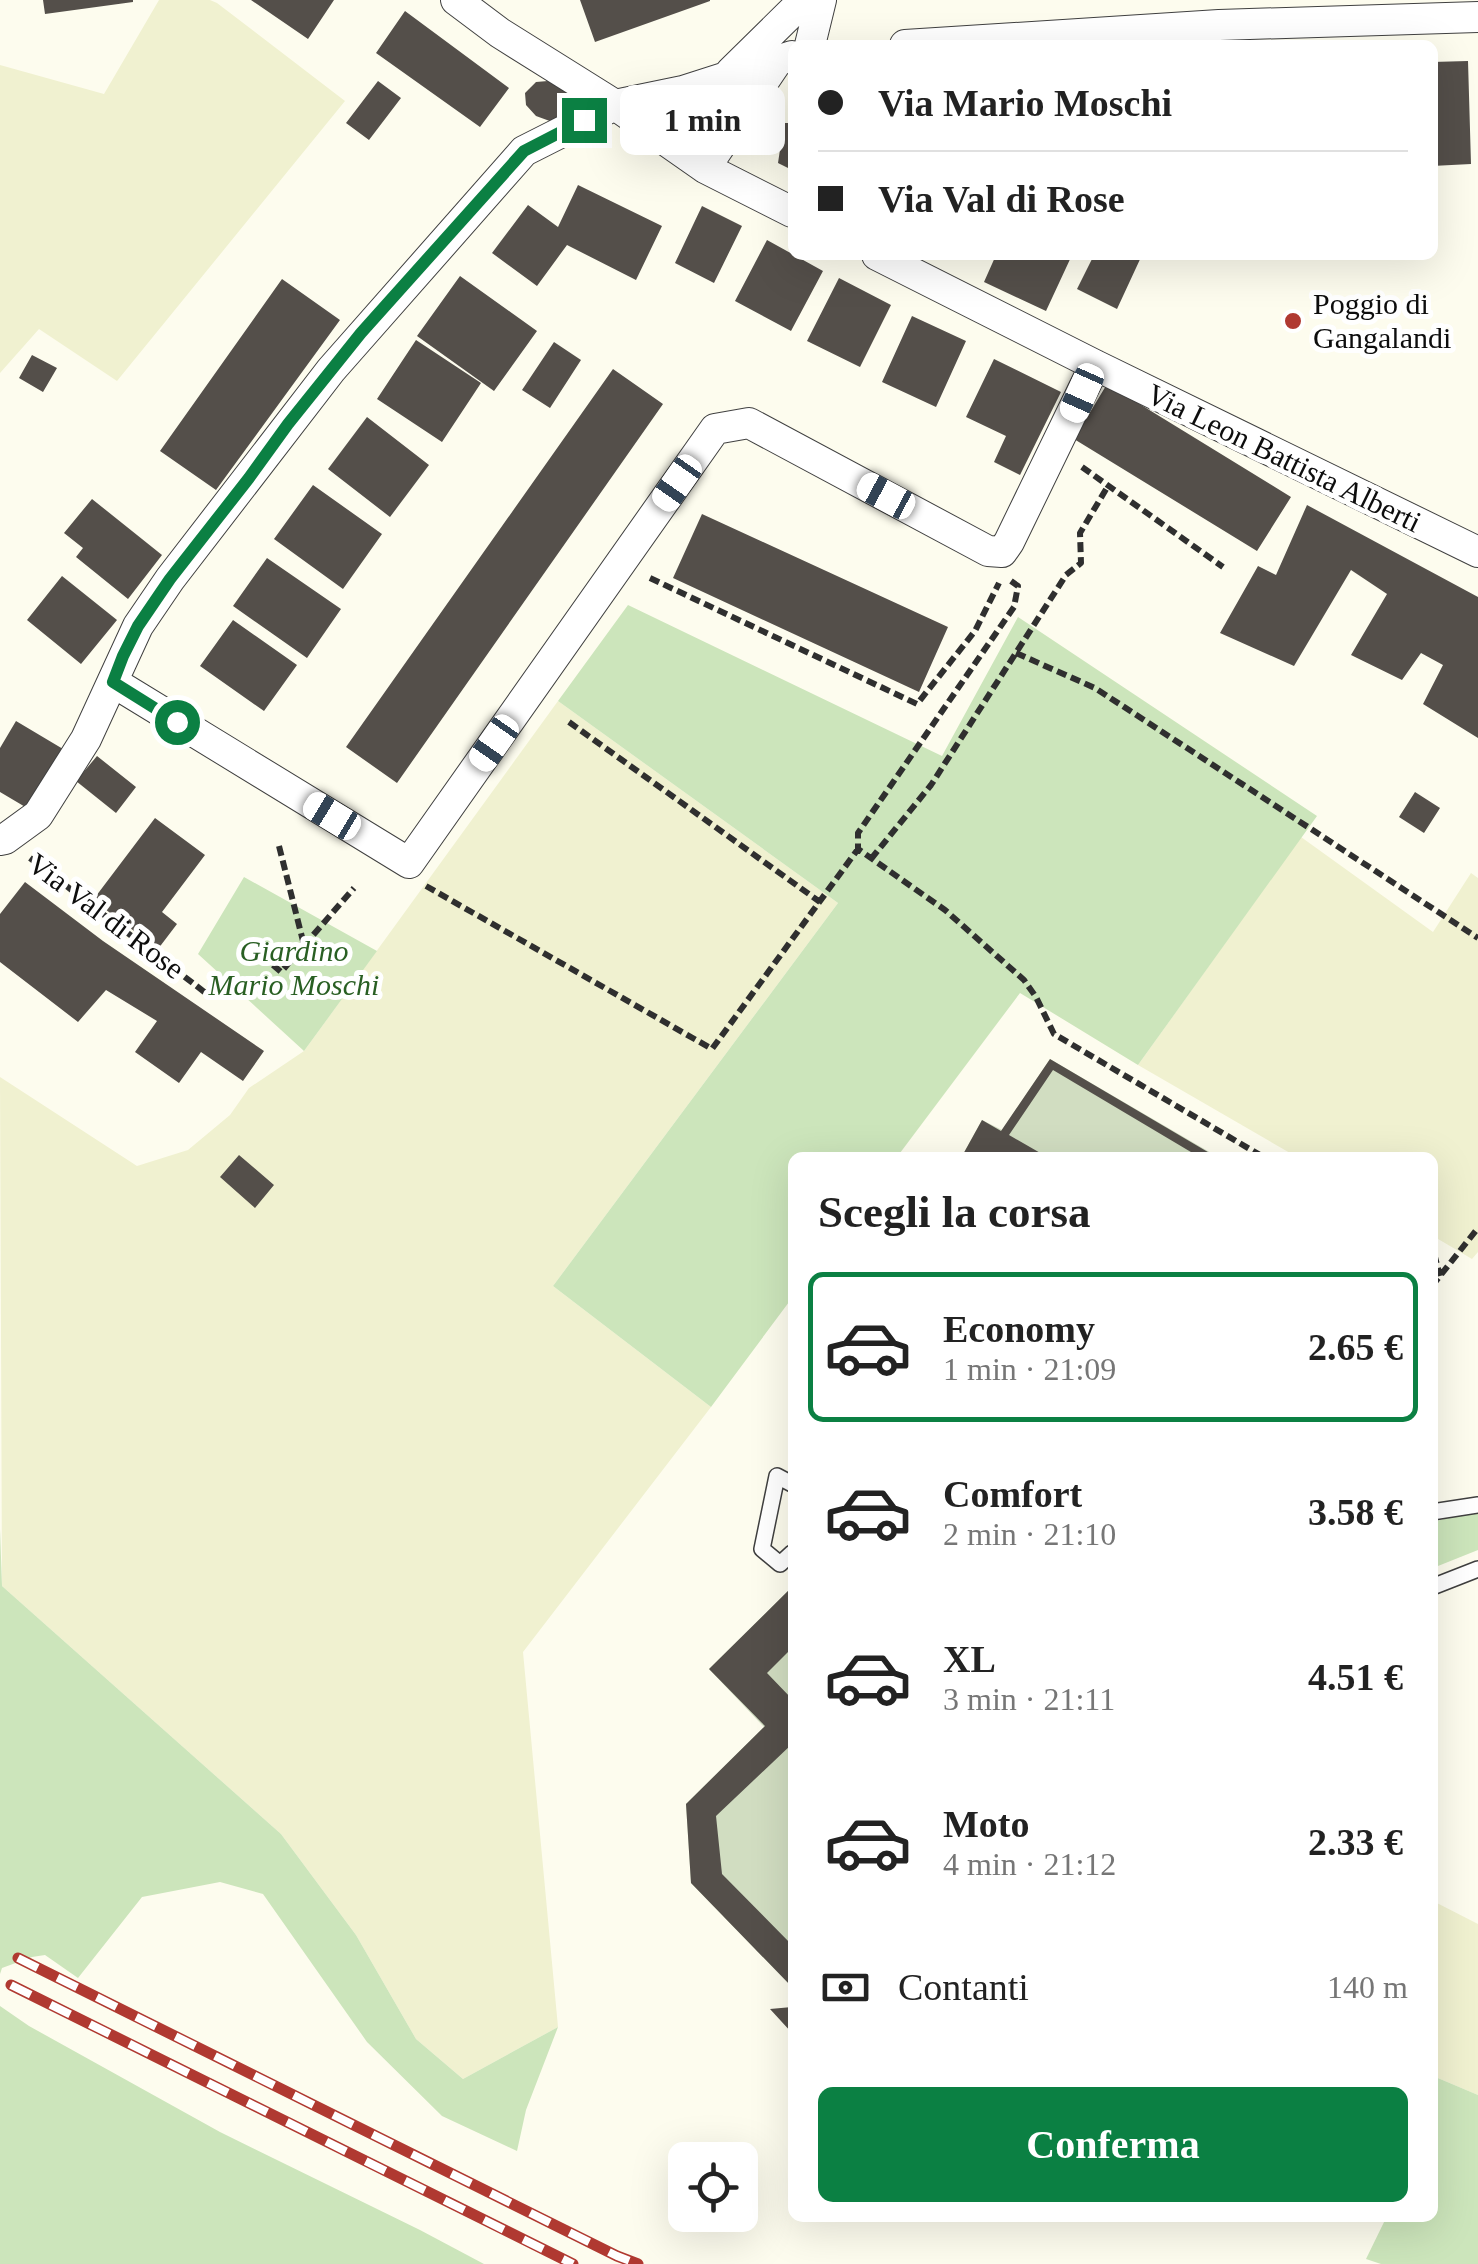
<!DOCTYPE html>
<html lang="it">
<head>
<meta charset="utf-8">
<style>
	:root { --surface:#fff; --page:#f6f6f6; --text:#222; --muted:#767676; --line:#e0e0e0; --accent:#0b8043 }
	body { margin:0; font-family:Georgia,serif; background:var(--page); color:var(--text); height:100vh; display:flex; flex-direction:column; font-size:38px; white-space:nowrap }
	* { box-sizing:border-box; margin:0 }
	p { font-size:32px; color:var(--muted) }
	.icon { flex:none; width:55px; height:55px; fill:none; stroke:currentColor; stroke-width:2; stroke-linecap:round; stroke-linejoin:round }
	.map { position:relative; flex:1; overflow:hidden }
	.sheet { position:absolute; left:788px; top:1152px; width:650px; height:1070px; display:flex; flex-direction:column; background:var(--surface); border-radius:15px; box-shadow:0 10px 40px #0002 }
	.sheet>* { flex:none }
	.banner { position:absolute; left:788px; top:40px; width:650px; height:220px; border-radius:15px; box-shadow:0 10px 40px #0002; display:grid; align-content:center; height:220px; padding:0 30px; background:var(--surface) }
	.buttons { position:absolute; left:668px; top:2142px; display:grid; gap:20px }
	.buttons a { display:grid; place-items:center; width:90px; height:90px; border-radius:15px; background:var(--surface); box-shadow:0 10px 40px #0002; font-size:50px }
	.end { position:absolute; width:45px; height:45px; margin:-22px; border:12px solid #0b8043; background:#fff; box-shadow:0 0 0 5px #fff }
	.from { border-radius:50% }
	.bubble { position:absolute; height:70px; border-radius:15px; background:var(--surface); box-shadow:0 10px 40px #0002; font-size:32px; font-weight:600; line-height:70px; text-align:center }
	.car { position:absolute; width:30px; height:60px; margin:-30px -15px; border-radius:12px; box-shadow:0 0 8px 2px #0007; background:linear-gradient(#fff 24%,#345 0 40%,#fff 0 76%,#345 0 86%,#fff 0) }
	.banner b { display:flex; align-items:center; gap:35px; height:95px; font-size:38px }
	.banner b+b { border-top:2px solid var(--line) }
	.banner i { width:25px; height:25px; background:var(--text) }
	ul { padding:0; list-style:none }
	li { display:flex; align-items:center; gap:30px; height:150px; margin:0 20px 15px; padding:0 10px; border:5px solid transparent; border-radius:15px }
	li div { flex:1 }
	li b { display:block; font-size:38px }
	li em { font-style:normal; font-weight:600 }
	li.active { border-color:var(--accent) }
	li>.icon { width:90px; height:90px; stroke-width:1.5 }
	h2 { padding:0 30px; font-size:45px; line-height:120px }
	.pay { display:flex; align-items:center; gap:25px; height:110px; padding:0 30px; font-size:38px }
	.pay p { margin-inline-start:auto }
	.cta { display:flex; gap:20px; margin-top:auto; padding:20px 30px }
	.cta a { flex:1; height:115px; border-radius:15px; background:var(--accent); color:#fff; font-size:40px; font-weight:600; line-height:115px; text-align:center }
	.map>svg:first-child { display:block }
	.farmland { fill:#f0f1d0 }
	.green { fill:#cce5bb }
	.cemetery { fill:#d1ddc1 }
	.building { fill:#544f4a }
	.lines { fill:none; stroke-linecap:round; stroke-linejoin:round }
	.lane-casing { stroke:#404040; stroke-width:18 }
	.street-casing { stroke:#404040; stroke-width:32 }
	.path { stroke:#2f2f2f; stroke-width:6; stroke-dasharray:10 5; stroke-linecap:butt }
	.lane { stroke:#fff; stroke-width:15 }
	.street { stroke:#fff; stroke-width:30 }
	.rail-casing { stroke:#b03931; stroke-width:11 }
	.rail { stroke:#fff; stroke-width:8; stroke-dasharray:22; stroke-linecap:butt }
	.route { stroke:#0b8043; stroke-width:12 }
	.poi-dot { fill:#b03931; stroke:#fff; stroke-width:4 }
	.labels { text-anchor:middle; stroke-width:10; stroke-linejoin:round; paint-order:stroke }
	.poi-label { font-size:30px; fill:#0d0d0d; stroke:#fff; text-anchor:start }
	.street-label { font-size:30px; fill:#0d0d0d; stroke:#fff }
	.park-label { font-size:30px; font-style:italic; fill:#295f23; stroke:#fff }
</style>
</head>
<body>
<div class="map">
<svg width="1478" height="2264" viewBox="0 0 1478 2264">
	<rect width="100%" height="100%" fill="#fdfcee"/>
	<path class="farmland" d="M159 0H210L217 3 345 101 117 381 39 329 0 373V65L104 94Z
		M558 701 838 903 553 1286 711 1407 523 1652 558 2027 463 2079 416 2039 356 1935 281 1834 2 1586 0 1077 137 1166 188 1150 230 1115 249 1088 304 1051Z
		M1301 837 1433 932 1471 873 1478 878V1252L1472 1259 1433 1236 1432 1158 1297 1157 1138 1065Z
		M1433 1901 1478 1924V2095L1433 2076Z"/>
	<path class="green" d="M628 605 942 756 1018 617 1317 816 1138 1065 1020 993 897 1157 792 1158V1298L711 1407 553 1286 838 903 558 701Z
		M244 877 377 951 304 1051 198 954Z
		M1478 1511V1550L1433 1568 1432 1522Z
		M0 1529 2 1586 281 1834 356 1935 416 2039 463 2079 558 2027 526 2110 517 2151 442 2116 367 2042 263 1894 220 1882 142 1897 78 1978 45 1955 32 1957 2 1968 0 1974Z
		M0 2006 29 2026 220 2132 420 2230 484 2264H0Z
		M1433 2076 1478 2095V2264H1381L1366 2259 1386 2218H1432Z"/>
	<path class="cemetery" d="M1050 1059 1218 1157 961 1158 982 1120 1002 1130Z
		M792 1587V1987L691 1883 686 1804 764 1727 709 1669Z"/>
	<path class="building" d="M43 0H133V2L45 14Z
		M251 0H334L308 39Z
		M580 0H710V1L595 42Z
		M405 11 509 88 480 127 376 53Z
		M1468 61 1471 164 1432 166V62Z
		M378 81 401 98 369 140 346 123Z
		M548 81 571 94 558 124 536 116 526 105 525 93 536 82Z
		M784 123H792V170L778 163Z
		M578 185 662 226 636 280 567 245 537 286 492 253 528 205 558 227Z
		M702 206 742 226 714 283 675 263Z
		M767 240 823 271 791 331 735 301Z
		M996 255H1072L1046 311 984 282Z
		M1094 255H1142L1117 309 1077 289Z
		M460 276 537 331 494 391 417 336Z
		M839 278 891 305 860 367 807 341Z
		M282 279 340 320 216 490 160 451Z
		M912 316 966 341 936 407 882 382Z
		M416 340 481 383 442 442 377 399Z
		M554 342 581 360 550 408 522 390Z
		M32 355 57 368 43 392 19 378Z
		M994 359 1061 392 1020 475 994 462 1006 436 966 417Z
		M613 369 663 404 397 783 346 747Z
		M1107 384 1291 497 1257 551 1074 439Z
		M367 417 429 465 390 517 328 469Z
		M313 485 382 534 343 589 274 539Z
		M92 499 162 555 128 599 76 557 83 548 64 533Z
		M1307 505 1478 597V738L1423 704 1443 665 1421 653 1402 680 1351 655 1387 594 1351 570 1294 666 1220 633 1258 566 1276 575Z
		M702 514 948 627 919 692 673 578Z
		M267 558 341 609 307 658 233 606Z
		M62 576 117 620 81 664 27 620Z
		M233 620 297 665 264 711 200 666Z
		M16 721 63 749 27 808 0 792V748Z
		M97 756 136 787 116 813 76 781Z
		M1415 792 1440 808 1424 833 1399 817Z
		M155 818 205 855 162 912 177 924 158 949 93 900Z
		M25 882 103 941 264 1051 243 1081 201 1052 179 1083 135 1052 157 1021 106 990 78 1022 0 962V914Z
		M1050 1059 1218 1158H1201L1053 1070 1009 1135 1049 1158H961L982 1120 1001 1131Z
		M239 1155 274 1185 255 1208 220 1177Z
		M792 1587V1648L767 1673 792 1699V1744L716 1816 722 1874 792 1945V1987L691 1883 686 1804 765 1726 709 1669Z
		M792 2007V2033L770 2009Z"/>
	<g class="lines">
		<g class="lane-casing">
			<path id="lane" d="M792 1484 777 1476 762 1549 780 1564 792 1553
				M1432 1512 1478 1505
				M1432 1587 1478 1569"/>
		</g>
		<g class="street-casing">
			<path id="street" d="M456 0 500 33 615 105 705 168 792 212
				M810 45 821 0
				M905 45 1219 25 1478 17
				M731 72 804 0
				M683 91 705 168
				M705 168 778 60
				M877 255 1095 365 1478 552
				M113 682 409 863 715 429 749 423 988 551 1002 552 1009 542 1095 365
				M0 840 5 839 38 815 86 739 138 626 170 579 331 370 524 151 615 105 683 91 792 56"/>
		</g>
		<path class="path" d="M1082 467 1223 567
			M650 578 917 704 975 631 999 583
			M1011 581 1018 586 1014 607 858 833V849L945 910 1024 980 1036 997 1054 1034 1265 1158
			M1016 653 1095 688 1478 938
			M569 722 820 902
			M279 846 304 945
			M30 858 207 994
			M871 859 931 785 1066 575 1081 563 1080 533 1108 486
			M426 886 712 1049 858 849
			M273 965 281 972 354 888
			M1432 1255 1435 1257 1440 1276
			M1432 1286 1478 1228"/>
		<use href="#lane" class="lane"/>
		<use href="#street" class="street"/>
		<g class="rail-casing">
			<path id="rail" d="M18 1958 617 2256 638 2264
				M11 1985 573 2264"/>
		</g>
		<use href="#rail" class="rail"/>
	</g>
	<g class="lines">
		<path class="route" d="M177 722 113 682 123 656 138 626 170 579 249 478 288 424 361 333 524 151 584 120"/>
	</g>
	<circle class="poi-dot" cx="1293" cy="321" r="10"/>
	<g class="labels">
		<g class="poi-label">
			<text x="1313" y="314">Poggio di<tspan x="1313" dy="34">Gangalandi</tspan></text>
		</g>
		<g class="street-label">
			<text transform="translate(1284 458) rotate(26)" y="10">Via Leon Battista Alberti</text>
			<text transform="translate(106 916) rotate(37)" y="10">Via Val di Rose</text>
		</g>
		<g class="park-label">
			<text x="294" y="961">Giardino<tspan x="294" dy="34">Mario Moschi</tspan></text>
		</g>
	</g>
</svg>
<div class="buttons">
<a><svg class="icon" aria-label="locate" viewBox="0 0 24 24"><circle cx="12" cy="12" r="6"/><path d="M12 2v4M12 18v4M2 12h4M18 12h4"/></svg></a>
</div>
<i class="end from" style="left:177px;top:722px"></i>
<i class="end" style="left:584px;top:120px"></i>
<div class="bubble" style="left:620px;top:85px;width:165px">1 min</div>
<i class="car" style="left:1082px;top:393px;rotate:204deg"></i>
<i class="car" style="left:677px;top:483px;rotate:215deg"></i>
<i class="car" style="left:886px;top:496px;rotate:298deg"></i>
<i class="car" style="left:494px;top:743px;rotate:215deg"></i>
<i class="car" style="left:332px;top:816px;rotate:301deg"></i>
<div class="banner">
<b><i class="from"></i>Via Mario Moschi</b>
<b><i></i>Via Val di Rose</b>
</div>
<section class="sheet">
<h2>Scegli la corsa</h2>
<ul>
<li class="active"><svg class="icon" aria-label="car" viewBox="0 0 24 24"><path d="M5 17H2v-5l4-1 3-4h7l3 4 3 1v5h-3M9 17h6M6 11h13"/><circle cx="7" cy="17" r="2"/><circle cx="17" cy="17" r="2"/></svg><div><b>Economy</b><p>1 min · 21:09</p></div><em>2.65 €</em></li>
<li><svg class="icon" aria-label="car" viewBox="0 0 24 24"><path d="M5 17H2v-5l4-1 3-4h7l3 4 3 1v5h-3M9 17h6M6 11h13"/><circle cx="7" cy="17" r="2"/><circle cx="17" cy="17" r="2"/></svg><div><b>Comfort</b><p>2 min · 21:10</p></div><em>3.58 €</em></li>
<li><svg class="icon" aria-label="car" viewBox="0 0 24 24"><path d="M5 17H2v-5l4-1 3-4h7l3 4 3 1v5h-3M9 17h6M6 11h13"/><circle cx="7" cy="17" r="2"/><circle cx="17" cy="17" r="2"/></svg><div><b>XL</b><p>3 min · 21:11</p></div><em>4.51 €</em></li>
<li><svg class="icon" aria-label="car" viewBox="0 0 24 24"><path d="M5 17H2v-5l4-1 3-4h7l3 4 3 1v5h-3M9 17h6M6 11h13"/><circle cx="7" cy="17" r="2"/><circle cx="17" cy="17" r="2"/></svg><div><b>Moto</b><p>4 min · 21:12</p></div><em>2.33 €</em></li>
</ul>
<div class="pay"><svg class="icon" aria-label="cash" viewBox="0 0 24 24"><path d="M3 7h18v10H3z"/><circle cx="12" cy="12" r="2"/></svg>Contanti<p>140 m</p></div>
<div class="cta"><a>Conferma</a></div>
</section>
</div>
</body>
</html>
